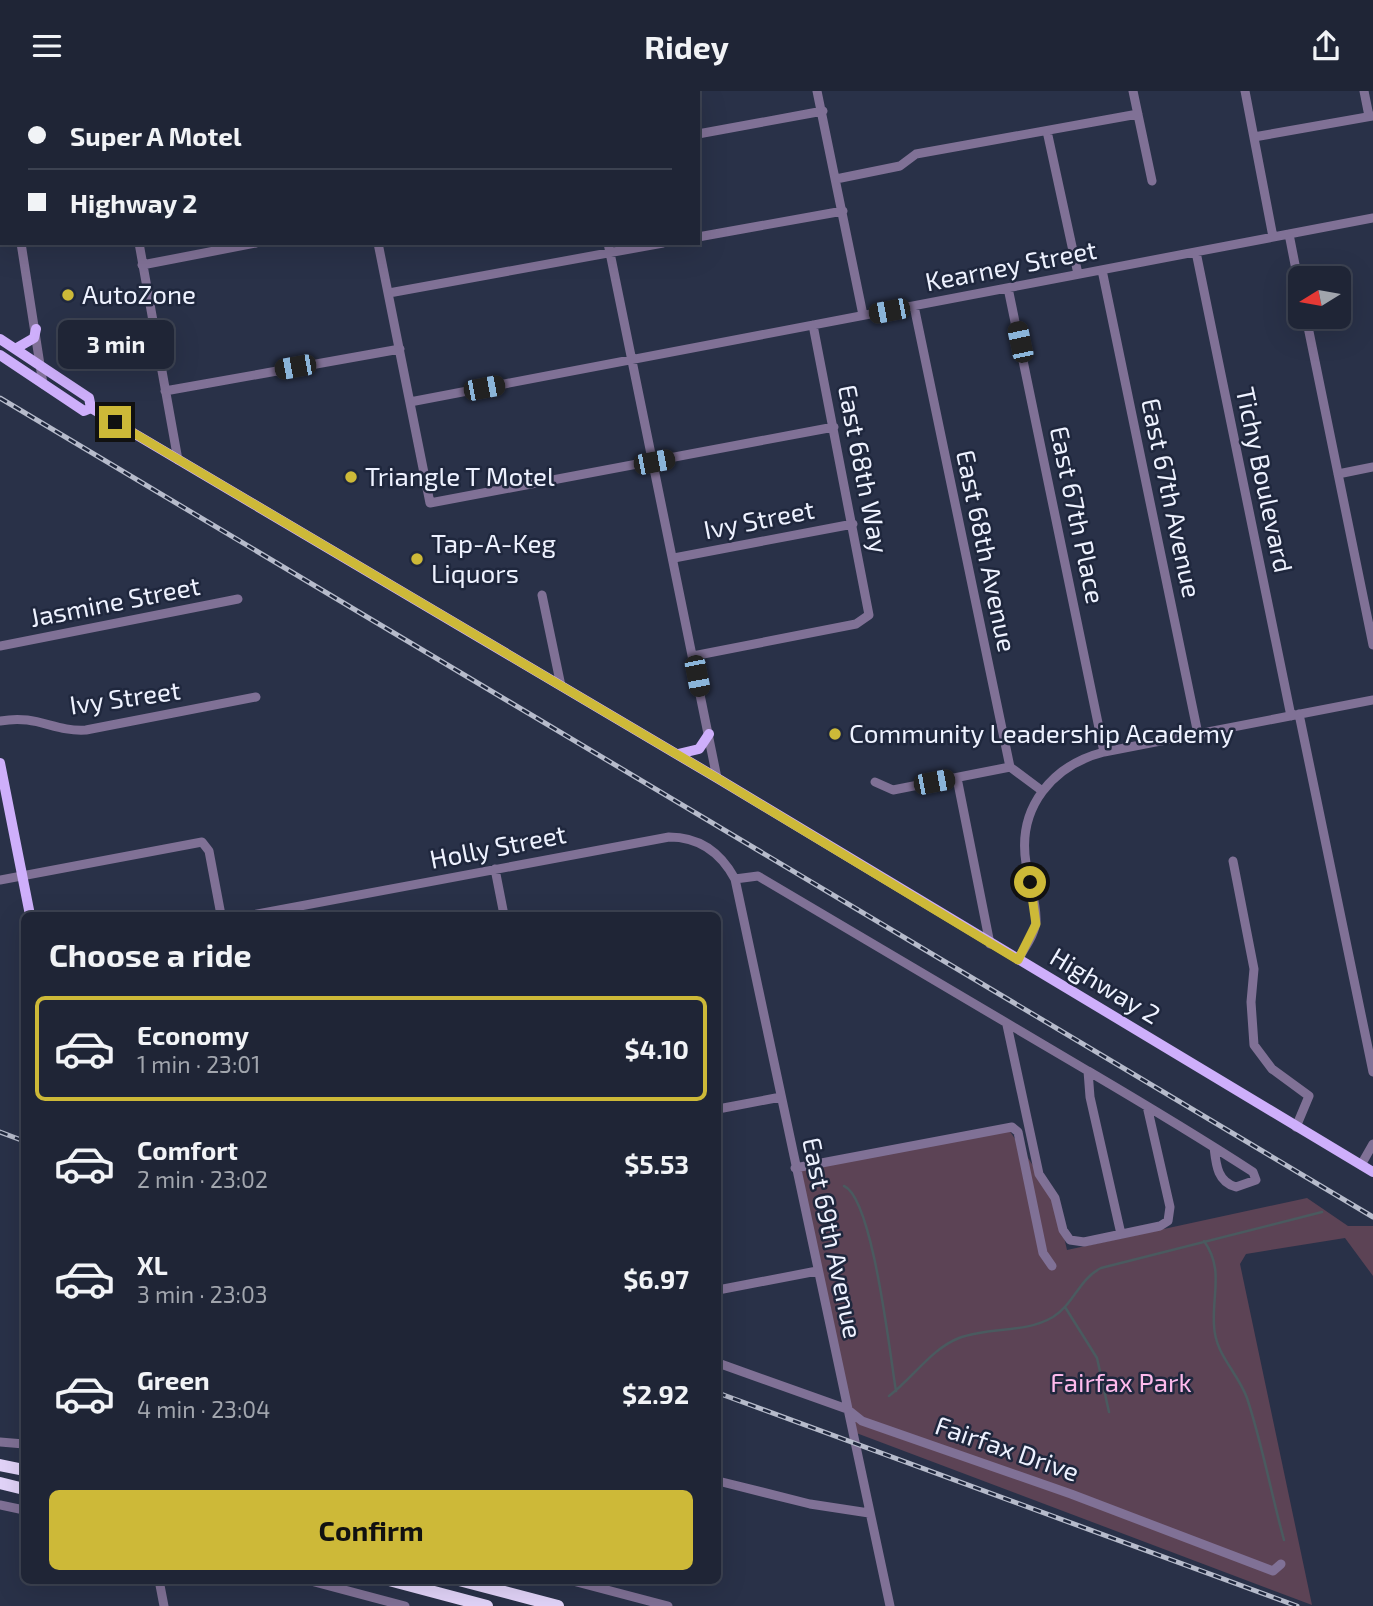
<!DOCTYPE html>
<html lang="en">
<head>
<meta charset="utf-8">
<style>
	:root { --surface:#1f2536; --page:#2c3142; --text:#f1f3f6; --muted:#a1a5ad; --line:#3c4251; --accent:#cdb938 }
	body { margin:0; font-family:"Exo 2",sans-serif; background:var(--page); color:var(--text); height:100vh; display:flex; flex-direction:column; font-size:26px; white-space:nowrap }
	* { box-sizing:border-box; margin:0 }
	p { font-size:23px; color:var(--muted) }
	.icon { flex:none; width:38px; height:38px; fill:none; stroke:currentColor; stroke-width:2; stroke-linecap:round; stroke-linejoin:round }
	.map { position:relative; flex:1; overflow:hidden }
	.sheet { position:absolute; left:21px; top:821px; width:700px; height:672px; display:flex; flex-direction:column; background:var(--surface); border-radius:10px; box-shadow:0 7px 28px #0002,0 0 0 2px var(--line) }
	.sheet>* { flex:none }
	.guide { position:absolute; left:0px; top:0px; width:700px; height:154px; box-shadow:0 7px 28px #0002,0 0 0 2px var(--line); display:grid; align-content:center; height:154px; padding:0 28px; background:var(--surface) }
	.needle { width:46px; rotate:259deg }
	.controls { position:absolute; left:1288px; top:175px; display:grid; gap:14px }
	.controls a { display:grid; place-items:center; width:63px; height:63px; border-radius:10px; background:var(--surface); box-shadow:0 7px 28px #0002,0 0 0 2px var(--line); font-size:35px }
	.end { position:absolute; width:32px; height:32px; margin:-16px; border:9px solid #cdb938; background:#111; box-shadow:0 0 0 4px #111 }
	.from { border-radius:50% }
	.bubble { position:absolute; height:49px; border-radius:10px; background:var(--surface); box-shadow:0 7px 28px #0002,0 0 0 2px var(--line); font-size:23px; font-weight:700; line-height:49px; text-align:center }
	.car { position:absolute; width:21px; height:42px; margin:-21px -10px; border-radius:9px; box-shadow:0 0 5px 2px #0007; background:linear-gradient(#222 24%,#8ab4d8 0 40%,#222 0 76%,#8ab4d8 0 86%,#222 0) }
	.guide b { display:flex; align-items:center; gap:24px; height:66px; font-size:26px }
	.guide b+b { border-top:2px solid var(--line) }
	.guide i { width:18px; height:18px; background:var(--text) }
	ul { padding:0; list-style:none }
	li { display:flex; align-items:center; gap:21px; height:105px; margin:0 14px 10px; padding:0 14px; border:4px solid transparent; border-radius:10px }
	li div { flex:1 }
	li b { display:block; font-size:26px }
	li em { font-style:normal; font-weight:700 }
	li.active { border-color:var(--accent) }
	li>.icon { width:63px; height:63px; stroke-width:1.5 }
	h2 { padding:0 28px; font-size:32px; line-height:84px }
	.primary-button { display:flex; gap:14px; margin-top:auto; padding:14px 28px }
	.primary-button a { flex:1; height:80px; border-radius:10px; background:var(--accent); color:#111; font-size:28px; font-weight:700; line-height:80px; text-align:center }
	header { display:flex; justify-content:space-between; align-items:center; height:91px; padding:0 28px; background:var(--surface); font-size:32px; font-weight:700 }
	.map>svg:first-child { display:block }
	.green { fill:#5c4355 }
	.lines { fill:none; stroke-linecap:round; stroke-linejoin:round }
	.stream { stroke:#4a5a5f; stroke-width:2.5 }
	.minor { stroke:#807196; stroke-width:9 }
	.major { stroke:#ceaffb; stroke-width:10 }
	.highway { stroke:#e2d4f9; stroke-width:12 }
	.rail-casing { stroke:#b6bbcb; stroke-width:5 }
	.rail { stroke:#1f273d; stroke-width:2.5; stroke-dasharray:8; stroke-linecap:butt }
	.route { stroke:#cdb938; stroke-width:9 }
	.poi-dot { fill:#cdb938; stroke:#1f273d; stroke-width:2.5 }
	.labels { text-anchor:middle; stroke-width:5; stroke-linejoin:round; paint-order:stroke }
	.street-label { font-size:26px; fill:#eef2ff; stroke:#1f273d }
	.poi-label { font-size:26px; fill:#eef2ff; stroke:#1f273d; text-anchor:start }
	.park-label { font-size:26px; fill:#febaec; stroke:#1f273d }
</style>
</head>
<body>
<header><svg class="icon" aria-label="menu" viewBox="0 0 24 24"><path d="M4 6h16M4 12h16M4 18h16"/></svg>Ridey<svg class="icon" aria-label="share" viewBox="0 0 24 24"><path d="M12 15V3M7 8l5-5 5 5M5 13v7h14v-7"/></svg></header>
<div class="map">
<svg width="1373" height="1515" viewBox="0 0 1373 1515">
	<rect width="100%" height="100%" fill="#293148"/>
	<path class="green" d="M1007 1036 1055 1107 1067 1159 1307 1107 1348 1135H1373V1185L1345 1147 1246 1163 1240 1173 1312 1514 851 1340 795 1077Z"/>
	<g class="lines">
		<path class="stream" d="M844 1095C873 1107 890 1265 896 1300
			M1204 1150C1224 1178 1212 1203 1214 1234 1215 1264 1237 1280 1247 1307 1262 1352 1271 1402 1284 1449
			M1065 1216 1097 1267 1109 1321
			M889 1305C913 1287 931 1258 959 1247 990 1235 1024 1243 1053 1226 1074 1213 1079 1188 1101 1177L1322 1121"/>
		<path class="minor" d="M111 0V2
			M578 0V2
			M817 0 863 224
			M1133 0 1152 90
			M1245 0 1273 146
			M1364 0 1369 25
			M368 2 375 0
			M0 38 2 46
			M1047 40 1078 183
			M698 43 823 20
			M1254 46 1373 25
			M836 88 900 75 916 63 1138 23
			M1289 143 1300 199
			M698 146 843 120
			M21 152 43 293
			M139 152 178 369
			M378 152 430 412 834 336
			M608 152 717 687
			M1196 161 1291 625
			M142 174 256 152
			M1102 179 1198 643
			M1008 197 1104 661
			M389 202 663 152
			M914 215 1010 676 1041 699
			M1306 226 1373 554
			M165 300 400 258
			M410 311 1373 127
			M1338 383 1373 376
			M674 467 853 433
			M542 504 561 595
			M0 555 238 508
			M693 565 856 533 869 524 813 234
			M1299 623 1373 981
			M0 630C38 623 53 641 86 639L256 606
			M957 687 990 853
			M875 691 893 699 1010 676
			M1233 770 1254 878 1251 911 1254 954 1272 978 1309 1005 1296 1036
			M495 778 504 824
			M735 788 758 785 1088 980 1090 1006 1121 1143
			M0 789 202 751 209 760 221 824
			M252 824 669 746C699 746 721 762 735 788L890 1515
			M1018 869C1024 857 1035 844 1036 830 1037 811 1028 791 1026 772 1017 716 1053 674 1104 661L1373 609
			M1007 934 1039 1083 1055 1107 1063 1139 1070 1149 1084 1151 1160 1135 1168 1130 1170 1116 1147 1015
			M1088 980C1144 1013 1199 1046 1253 1081L1256 1089 1236 1096C1217 1091 1216 1073 1214 1056
			M718 1018 781 1006
			M1361 1074 1373 1053
			M795 1077 1012 1036 1018 1041 1043 1162 1052 1175
			M718 1199 817 1180
			M718 1272 847 1318 862 1330 1071 1403 1273 1480 1281 1473
			M0 1351 24 1353
			M718 1390 810 1413 869 1422
			M0 1414 24 1419
			M159 1489 164 1515
			M307 1489 405 1515
			M569 1489 668 1515"/>
		<path class="major" d="M0 248 89 307 91 317
			M15 258 34 247 36 238
			M0 264 84 320 91 317 717 687 1373 1081
			M678 663 699 658 709 643
			M0 672 30 824"/>
		<path class="highway" d="M0 1374 24 1379
			M0 1392 24 1398
			M389 1489 487 1515
			M459 1489 558 1515"/>
		<g class="rail-casing">
			<path id="rail" d="M0 307 1373 1126
				M0 1041 24 1050
				M718 1302 1297 1515"/>
		</g>
		<use href="#rail" class="rail"/>
	</g>
	<g class="lines">
		<path class="route" d="M115 331 717 687 1018 869 1036 833 1030 791"/>
	</g>
	<g class="poi-dot">
		<circle cx="68" cy="204" r="7"/>
		<circle cx="351" cy="386" r="7"/>
		<circle cx="417" cy="468" r="7"/>
		<circle cx="835" cy="643" r="7"/>
	</g>
	<g class="labels">
		<g class="street-label">
			<text transform="translate(1011 175) rotate(-11)" y="9">Kearney Street</text>
			<text transform="translate(863 378) rotate(79)" y="9">East 68th Way</text>
			<text transform="translate(1264 389) rotate(78)" y="9">Tichy Boulevard</text>
			<text transform="translate(1171 407) rotate(78)" y="9">East 67th Avenue</text>
			<text transform="translate(1077 424) rotate(78)" y="9">East 67th Place</text>
			<text transform="translate(759 429) rotate(-11)" y="9">Ivy Street</text>
			<text transform="translate(986 460) rotate(78)" y="9">East 68th Avenue</text>
			<text transform="translate(115 511) rotate(-11)" y="9">Jasmine Street</text>
			<text transform="translate(125 607) rotate(-8)" y="9">Ivy Street</text>
			<text transform="translate(498 756) rotate(-11)" y="9">Holly Street</text>
			<text transform="translate(1105 895) rotate(31)" y="9">Highway 2</text>
			<text transform="translate(832 1147) rotate(78)" y="9">East 69th Avenue</text>
			<text transform="translate(1007 1358) rotate(19)" y="9">Fairfax Drive</text>
		</g>
		<g class="poi-label">
			<text x="82" y="213">AutoZone</text>
			<text x="365" y="395">Triangle T Motel</text>
			<text x="431" y="462">Tap-A-Keg<tspan x="431" dy="30">Liquors</tspan></text>
			<text x="849" y="652">Community Leadership Academy</text>
		</g>
		<g class="park-label">
			<text x="1121" y="1301">Fairfax Park</text>
		</g>
	</g>
</svg>
<div class="controls">
<a><svg class="needle" viewBox="-14 -14 28 28"><path d="M0-13l5 13h-10z" fill="#e53935"/><path d="M0 13l5-13h-10z" fill="#a1a5ad"/></svg></a>
</div>
<i class="end from" style="left:1030px;top:791px"></i>
<i class="end" style="left:115px;top:331px"></i>
<div class="bubble" style="left:58px;top:229px;width:116px">3 min</div>
<i class="car" style="left:889px;top:220px;rotate:259deg"></i>
<i class="car" style="left:1020px;top:251px;rotate:348deg"></i>
<i class="car" style="left:295px;top:276px;rotate:260deg"></i>
<i class="car" style="left:484px;top:297px;rotate:79deg"></i>
<i class="car" style="left:654px;top:371px;rotate:79deg"></i>
<i class="car" style="left:697px;top:585px;rotate:169deg"></i>
<i class="car" style="left:934px;top:691px;rotate:79deg"></i>
<div class="guide">
<b><i class="from"></i>Super A Motel</b>
<b><i></i>Highway 2</b>
</div>
<section class="sheet">
<h2>Choose a ride</h2>
<ul>
<li class="active"><svg class="icon" aria-label="car" viewBox="0 0 24 24"><path d="M5 17H2v-5l4-1 3-4h7l3 4 3 1v5h-3M9 17h6M6 11h13"/><circle cx="7" cy="17" r="2"/><circle cx="17" cy="17" r="2"/></svg><div><b>Economy</b><p>1 min · 23:01</p></div><em>$4.10</em></li>
<li><svg class="icon" aria-label="car" viewBox="0 0 24 24"><path d="M5 17H2v-5l4-1 3-4h7l3 4 3 1v5h-3M9 17h6M6 11h13"/><circle cx="7" cy="17" r="2"/><circle cx="17" cy="17" r="2"/></svg><div><b>Comfort</b><p>2 min · 23:02</p></div><em>$5.53</em></li>
<li><svg class="icon" aria-label="car" viewBox="0 0 24 24"><path d="M5 17H2v-5l4-1 3-4h7l3 4 3 1v5h-3M9 17h6M6 11h13"/><circle cx="7" cy="17" r="2"/><circle cx="17" cy="17" r="2"/></svg><div><b>XL</b><p>3 min · 23:03</p></div><em>$6.97</em></li>
<li><svg class="icon" aria-label="car" viewBox="0 0 24 24"><path d="M5 17H2v-5l4-1 3-4h7l3 4 3 1v5h-3M9 17h6M6 11h13"/><circle cx="7" cy="17" r="2"/><circle cx="17" cy="17" r="2"/></svg><div><b>Green</b><p>4 min · 23:04</p></div><em>$2.92</em></li>
</ul>
<div class="primary-button"><a>Confirm</a></div>
</section>
</div>
</body>
</html>
